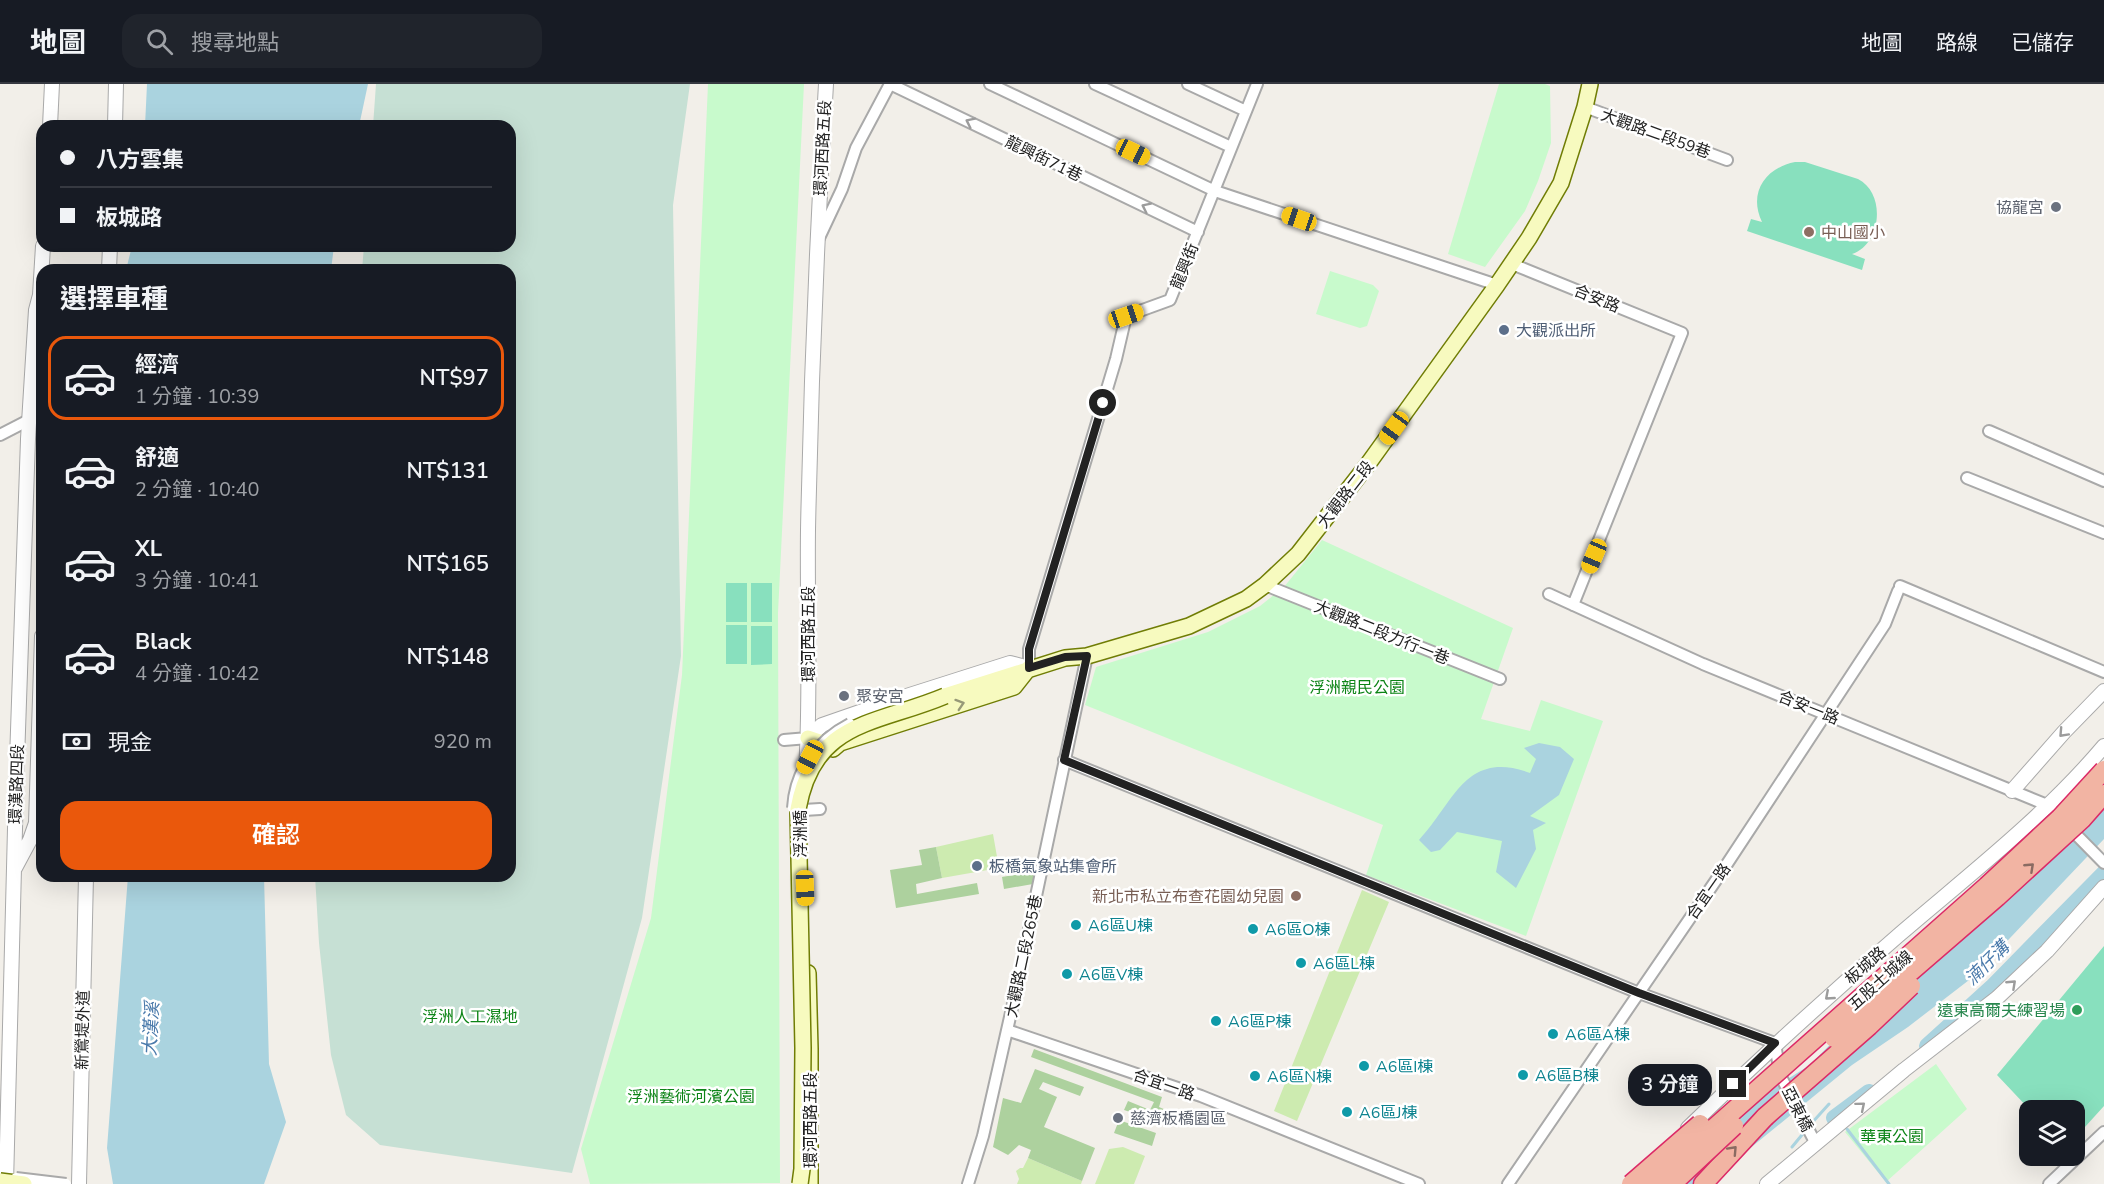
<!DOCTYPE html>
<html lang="zh-TW">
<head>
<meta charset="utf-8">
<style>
	:root { --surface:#171b24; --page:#20242c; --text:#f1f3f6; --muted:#9ea1a6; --line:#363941; --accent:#ea580c }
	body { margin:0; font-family:"Nunito Sans","Noto Sans TC",sans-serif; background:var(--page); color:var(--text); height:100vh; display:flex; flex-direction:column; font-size:22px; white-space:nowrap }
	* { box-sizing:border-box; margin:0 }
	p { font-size:20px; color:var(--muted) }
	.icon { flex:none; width:33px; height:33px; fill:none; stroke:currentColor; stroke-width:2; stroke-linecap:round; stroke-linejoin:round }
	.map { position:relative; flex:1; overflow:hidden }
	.panel { position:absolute; left:36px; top:180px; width:480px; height:618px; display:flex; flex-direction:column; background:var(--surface); border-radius:18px; box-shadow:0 6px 24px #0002 }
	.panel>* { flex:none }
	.guide { position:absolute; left:36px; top:36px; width:480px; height:132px; border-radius:18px; box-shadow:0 6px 24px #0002; display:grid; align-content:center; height:132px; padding:0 24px; background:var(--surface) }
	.fabs { position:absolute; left:2019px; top:1016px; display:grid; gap:12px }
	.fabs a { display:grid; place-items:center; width:66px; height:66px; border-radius:12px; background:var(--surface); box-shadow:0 6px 24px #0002; font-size:30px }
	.end { position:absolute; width:27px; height:27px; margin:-14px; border:8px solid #222; background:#fff; box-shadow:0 0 0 3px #fff }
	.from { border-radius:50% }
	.bubble { position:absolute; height:42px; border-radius:18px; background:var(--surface); box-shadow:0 6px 24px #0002; font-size:20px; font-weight:600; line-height:42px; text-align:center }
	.car { position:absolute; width:18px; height:36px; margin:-18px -9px; border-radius:8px; box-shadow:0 0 4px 2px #0007; background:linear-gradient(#f5c518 24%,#345 0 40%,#f5c518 0 76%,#345 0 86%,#f5c518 0) }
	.guide b { display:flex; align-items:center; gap:21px; height:57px; font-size:22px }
	.guide b+b { border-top:2px solid var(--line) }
	.guide i { width:15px; height:15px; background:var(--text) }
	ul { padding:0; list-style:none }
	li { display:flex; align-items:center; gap:18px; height:84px; margin:0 12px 9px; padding:0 12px; border:3px solid transparent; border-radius:18px }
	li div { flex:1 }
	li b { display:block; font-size:22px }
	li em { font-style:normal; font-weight:600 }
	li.active { border-color:var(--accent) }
	li>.icon { width:54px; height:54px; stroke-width:1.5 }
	h2 { padding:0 24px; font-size:27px; line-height:72px }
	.pay { display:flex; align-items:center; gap:15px; height:66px; padding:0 24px; font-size:22px }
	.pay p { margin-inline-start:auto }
	.action { display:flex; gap:12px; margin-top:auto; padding:12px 24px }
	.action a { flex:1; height:69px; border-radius:18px; background:var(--accent); color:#fff; font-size:24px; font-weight:600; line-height:69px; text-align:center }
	header { display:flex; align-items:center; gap:36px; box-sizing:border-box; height:84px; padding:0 30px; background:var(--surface); border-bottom:2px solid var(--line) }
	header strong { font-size:28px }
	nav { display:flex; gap:33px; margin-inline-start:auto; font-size:21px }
	.search { width:420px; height:54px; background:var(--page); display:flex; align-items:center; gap:15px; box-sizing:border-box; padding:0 21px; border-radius:18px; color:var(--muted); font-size:22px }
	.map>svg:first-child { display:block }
	.grass { fill:#cdebb0 }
	.forest { fill:#add19e }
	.wetland { fill:#c6e0d4 }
	.park { fill:#c8facc }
	.pitch { fill:#88e0be }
	.water { fill:#aad3df }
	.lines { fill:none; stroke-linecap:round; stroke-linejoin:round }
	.stream { stroke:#aad3df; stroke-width:3 }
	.river { stroke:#aad3df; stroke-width:16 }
	.minor-casing { stroke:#a9a9a9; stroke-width:14 }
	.tertiary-casing { stroke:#a9a9a9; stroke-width:16 }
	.secondary-casing { stroke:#707d05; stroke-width:18 }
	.trunk-casing { stroke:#dc2a67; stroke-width:21 }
	.minor { stroke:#fff; stroke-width:10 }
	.tertiary { stroke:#fff; stroke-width:14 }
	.secondary { stroke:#f7fabf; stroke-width:15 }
	.trunk { stroke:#f2b4a3; stroke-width:18 }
	.minor-bridge-casing { stroke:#a9a9a9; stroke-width:14; stroke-linecap:butt }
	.secondary-bridge-casing { stroke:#707d05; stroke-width:18; stroke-linecap:butt }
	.trunk-bridge-casing { stroke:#dc2a67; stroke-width:21; stroke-linecap:butt }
	.minor-bridge { stroke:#fff; stroke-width:10 }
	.secondary-bridge { stroke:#f7fabf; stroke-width:15 }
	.trunk-bridge { stroke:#f2b4a3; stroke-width:18 }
	.oneway { stroke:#9c9c9c }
	.oneway2 { stroke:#979978 }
	.oneway3 { stroke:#8a6b62 }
	.route { stroke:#222; stroke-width:8 }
	.worship-dot { fill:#6b7280; stroke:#fff; stroke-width:2 }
	.education-dot { fill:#8d6e63; stroke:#fff; stroke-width:2 }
	.service-dot { fill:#5c6f8a; stroke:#fff; stroke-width:2 }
	.culture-dot { fill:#0f9aa8; stroke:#fff; stroke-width:2 }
	.leisure-dot { fill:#2e9e5b; stroke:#fff; stroke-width:2 }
	.labels { text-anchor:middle; stroke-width:5; stroke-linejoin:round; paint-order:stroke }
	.street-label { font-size:16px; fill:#222; stroke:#fff }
	.worship-label { font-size:16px; fill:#5b616d; stroke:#fff; text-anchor:start }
	.education-label { font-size:16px; fill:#785e54; stroke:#fff; text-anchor:start }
	.service-label { font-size:16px; fill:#4e5e75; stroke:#fff; text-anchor:start }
	.park-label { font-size:16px; fill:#0c8416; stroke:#fff }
	.culture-label { font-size:16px; fill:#0d838f; stroke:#fff; text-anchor:start }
	.leisure-label { font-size:16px; fill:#27864d; stroke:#fff; text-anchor:end }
	.water-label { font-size:18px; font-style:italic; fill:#4a7aab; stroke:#fff }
</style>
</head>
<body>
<header>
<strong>地圖</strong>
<div class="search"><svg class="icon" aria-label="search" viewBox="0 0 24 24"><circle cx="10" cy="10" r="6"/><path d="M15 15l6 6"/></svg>搜尋地點</div>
<nav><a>地圖</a><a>路線</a><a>已儲存</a></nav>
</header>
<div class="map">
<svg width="2104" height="1100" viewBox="0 0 2104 1100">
	<rect width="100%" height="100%" fill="#f2efe9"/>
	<path class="grass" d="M993 750 999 784 942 794 936 763Z
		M1362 806 1389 818 1297 1037 1274 1027Z
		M1123 1063 1145 1072 1134 1100H1095L1109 1065Z
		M1028 1074 1082 1097 1081 1100H1017L1019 1095 1016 1087 1020 1084H1023Z"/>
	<path class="forest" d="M936 763 942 794 916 800 917 810 977 799 979 810 896 824 890 786 922 781 919 766Z
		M1036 787 1033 800 1004 805 1002 793Z
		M1034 965 1162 1013 1159 1023 1166 1026 1160 1040 1139 1032 1141 1028 1132 1024 1130 1028 1124 1026 1128 1017 1150 1026 1154 1018 1031 973Z
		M1035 985 1084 1003 1080 1012 1043 998 1039 1005 1057 1013 1044 1043 1095 1064 1082 1097 1028 1074 1031 1066 1019 1061 1008 1071 993 1063 1003 1014 1021 1019Z
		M1119 1036 1156 1049 1152 1062 1114 1049Z"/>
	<path class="wetland" d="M376 0H690L673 121 681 572 642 834 572 1089 380 1061 346 1031 331 971 319 859 315 792H510V186H362L364 162H510V42H373Z"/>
	<path class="park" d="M708 0H804L778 529 780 1099 590 1100 581 1065 651 834 682 591Z
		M1499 0H1545L1550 2 1551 59 1538 97 1525 127 1485 183 1448 170Z
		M1330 187 1373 201 1379 207 1367 242 1360 244 1316 230Z
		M1322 456 1513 544 1481 635 1530 647 1541 616 1603 637 1526 852 1366 791 1383 741 1085 621 1096 583 1208 548 1260 522 1284 503Z
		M1936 980 1967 1025 1886 1098 1845 1048Z"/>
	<path class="pitch" d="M1795 78H1805L1858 95C1886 109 1882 160 1852 170L1865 175 1862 186 1747 147 1751 135 1762 138C1748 109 1765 84 1795 78Z
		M726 499H747V538H726Z
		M751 499H772V538H751Z
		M726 541H747V580H726Z
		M751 542H772V580L751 581Z
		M2104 862V1022L2075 1054 2074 1026H2030L1997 991Z"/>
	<path class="water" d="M147 0H368L359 42H145Z
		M132 162H334L331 186H126Z
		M1539 659 1560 663 1574 675 1559 711 1530 732 1546 739 1533 746 1536 765 1516 804 1496 788 1502 757 1457 748 1440 766 1431 768 1419 756C1454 719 1465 665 1530 689L1536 675 1524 664Z
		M2104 700V755L1973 893 1908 943 1852 981 1710 1097 1705 1100H1648L1720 1037 1810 981 1898 891 2086 723Z
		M128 792H264L269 980 286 1038 264 1100H113L107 1064Z"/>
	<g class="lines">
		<path class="stream" d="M1810 1041 1829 1020
			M1847 1045 1889 1100
			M1792 1063 1806 1046"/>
		<path class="river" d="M1927 962 1992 903 2104 789
			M1834 1034 1869 1008"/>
		<g class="minor-casing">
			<path id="minor" d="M990 0 1215 107 1497 201
				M1095 0 1231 63
				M1188 0 1246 27
				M1585 23 1727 76
				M819 154 842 105 856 64 890 0 1198 148
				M1512 180 1682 249 1573 521
				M1989 347 2104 397
				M0 351 29 336
				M1967 394 2104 449
				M1265 501 1500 595
				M1900 502 2104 588
				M1549 510 1703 580 2047 721 2104 779
				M1029 584V565L1116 275 1126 232 1170 216 1257 0
				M784 656 808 654
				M1064 676 1639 909 1775 959 1780 991 1816 1060
				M804 726 820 725
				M1007 946 1201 1012 1419 1100
				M968 1100 983 1052 1015 911 1087 572
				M1508 1100 1723 786 1885 540 1898 507
				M2049 1100 2104 1048"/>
		</g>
		<g class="tertiary-casing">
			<path id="tertiary" d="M50 42 52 0
				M115 42 116 0
				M109 186 110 162
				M808 654 822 641 897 615 1010 579 1029 584
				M806 687C811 607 807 527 808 446 811 297 817 149 826 0
				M2012 707 2064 648 2104 607
				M15 784 30 756 36 739 42 552
				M1688 1044C1757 977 1827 913 1900 850 1970 790 2044 733 2104 662
				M6 1100 16 705 28 355 36 226 40 211 43 162
				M79 1100 86 792
				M1767 1100 1904 986 1997 914 2047 867 2104 803"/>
		</g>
		<g class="secondary-casing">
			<path id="secondary" d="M945 612 1065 574 1087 572 1189 542 1246 515 1265 501 1298 470 1368 380 1497 201 1529 154 1561 99 1585 23 1590 0
				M808 654 823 659H837
				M833 665 840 659 1014 603 1029 584
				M808 889 810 965V1100"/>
		</g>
		<g class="trunk-casing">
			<path id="trunk" d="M1703 1100 1765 1033"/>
		</g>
		<use href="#minor" class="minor"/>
		<use href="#tertiary" class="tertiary"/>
		<use href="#secondary" class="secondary"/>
		<use href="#trunk" class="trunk"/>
		<g class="minor-bridge-casing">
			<path id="minor-bridge" d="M793 724C795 687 817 657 850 640
				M16 1094 66 1100"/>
		</g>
		<g class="secondary-bridge-casing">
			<path id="secondary-bridge" d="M0 1097 24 1100
				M800 1100 802 1085 803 964 798 725C814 636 876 641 945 612"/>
		</g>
		<g class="trunk-bridge-casing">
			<path id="trunk-bridge" d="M1834 954 1997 813 2082 735 2104 710
				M1765 1033 1869 942 1911 902
				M1631 1100 1700 1040
				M1651 1100 1987 802 2060 734 2104 686
				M1672 1100 1734 1042"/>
		</g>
		<use href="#minor-bridge" class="minor-bridge"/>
		<use href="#secondary-bridge" class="secondary-bridge"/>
		<use href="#trunk-bridge" class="trunk-bridge"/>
	</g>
	<defs><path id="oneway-chevron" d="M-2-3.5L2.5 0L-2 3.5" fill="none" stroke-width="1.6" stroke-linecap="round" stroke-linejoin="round" transform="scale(1.5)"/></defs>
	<g class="oneway">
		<use href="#oneway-chevron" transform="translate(970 38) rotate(-154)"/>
		<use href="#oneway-chevron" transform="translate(1146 123) rotate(-154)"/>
		<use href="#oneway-chevron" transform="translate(2063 649) rotate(133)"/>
		<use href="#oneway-chevron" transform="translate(2012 900) rotate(-43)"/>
		<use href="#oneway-chevron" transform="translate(1829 912) rotate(139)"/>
		<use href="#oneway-chevron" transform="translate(1861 1022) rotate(-40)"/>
	</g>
	<use class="oneway2" href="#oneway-chevron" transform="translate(960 620) rotate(-18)"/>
	<g class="oneway3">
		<use href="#oneway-chevron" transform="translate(2030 783) rotate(-43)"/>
		<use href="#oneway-chevron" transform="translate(1733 1066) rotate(-47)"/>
	</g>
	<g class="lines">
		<path class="route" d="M1103 319 1029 565V584L1065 573 1087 572 1064 676 1639 909 1775 959 1733 1000"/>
	</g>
	<g class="worship-dot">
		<circle cx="2056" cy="123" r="6"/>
		<circle cx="844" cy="612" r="6"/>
		<circle cx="1118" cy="1034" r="6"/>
	</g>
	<g class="education-dot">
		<circle cx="1809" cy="148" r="6"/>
		<circle cx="1296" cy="812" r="6"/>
	</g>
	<g class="service-dot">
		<circle cx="1504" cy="246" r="6"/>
		<circle cx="977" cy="782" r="6"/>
	</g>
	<g class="culture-dot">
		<circle cx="1076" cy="841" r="6"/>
		<circle cx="1253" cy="845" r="6"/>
		<circle cx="1301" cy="879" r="6"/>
		<circle cx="1067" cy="890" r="6"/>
		<circle cx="1216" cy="937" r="6"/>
		<circle cx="1553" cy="950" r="6"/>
		<circle cx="1364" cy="982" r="6"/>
		<circle cx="1523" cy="991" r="6"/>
		<circle cx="1255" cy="992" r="6"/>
		<circle cx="1347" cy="1028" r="6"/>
	</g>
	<circle class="leisure-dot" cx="2077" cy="926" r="6"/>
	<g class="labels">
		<g class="street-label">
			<text transform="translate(1656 49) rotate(20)" y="6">大觀路二段59巷</text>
			<text transform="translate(822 64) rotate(-87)" y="6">環河西路五段</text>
			<text transform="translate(1044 74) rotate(26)" y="6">龍興街71巷</text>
			<text transform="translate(1184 182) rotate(-68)" y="6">龍興街</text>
			<text transform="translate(1597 214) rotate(22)" y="6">合安路</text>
			<text transform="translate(1345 410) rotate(-52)" y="6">大觀路二段</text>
			<text transform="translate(1382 548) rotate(22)" y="6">大觀路二段力行一巷</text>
			<text transform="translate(808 550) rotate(-90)" y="6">環河西路五段</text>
			<text transform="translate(1809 623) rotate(22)" y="6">合安一路</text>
			<text transform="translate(16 700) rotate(-88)" y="6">環漢路四段</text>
			<text transform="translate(800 750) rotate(-90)" y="6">浮洲橋</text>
			<text transform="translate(1708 807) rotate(-55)" y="6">合宜一路</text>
			<text transform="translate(1023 872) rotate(-78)" y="6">大觀路二段265巷</text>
			<text transform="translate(1865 881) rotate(-41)" y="6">板城路</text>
			<text transform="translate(1880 896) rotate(-42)" y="6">五股土城線</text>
			<text transform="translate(82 946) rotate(-89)" y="6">新鶯堤外道</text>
			<text transform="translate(1164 1000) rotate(19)" y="6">合宜一路</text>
			<text transform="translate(1798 1025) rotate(63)" y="6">亞東橋</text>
			<text transform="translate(810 1036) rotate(-90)" y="6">環河西路五段</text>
		</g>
		<g class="worship-label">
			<text x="2044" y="129" text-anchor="end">協龍宮</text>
			<text x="856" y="618">聚安宮</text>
			<text x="1130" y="1040">慈濟板橋園區</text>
		</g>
		<g class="education-label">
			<text x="1821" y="154">中山國小</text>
			<text x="1284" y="818" text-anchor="end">新北市私立布查花園幼兒園</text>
		</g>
		<g class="service-label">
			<text x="1516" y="252">大觀派出所</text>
			<text x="989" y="788">板橋氣象站集會所</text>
		</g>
		<g class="park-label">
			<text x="1357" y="609">浮洲親民公園</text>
			<text x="470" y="938">浮洲人工濕地</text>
			<text x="691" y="1018">浮洲藝術河濱公園</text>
			<text x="1892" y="1058">華東公園</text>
		</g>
		<g class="culture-label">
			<text x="1088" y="847">A6區U棟</text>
			<text x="1265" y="851">A6區O棟</text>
			<text x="1313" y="885">A6區L棟</text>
			<text x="1079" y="896">A6區V棟</text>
			<text x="1228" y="943">A6區P棟</text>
			<text x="1565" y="956">A6區A棟</text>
			<text x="1376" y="988">A6區I棟</text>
			<text x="1535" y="997">A6區B棟</text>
			<text x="1267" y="998">A6區N棟</text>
			<text x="1359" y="1034">A6區J棟</text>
		</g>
		<g class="leisure-label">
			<text x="2065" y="932">遠東高爾夫練習場</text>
		</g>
		<g class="water-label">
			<text transform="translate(1987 879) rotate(-45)" y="6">湳仔溝</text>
			<text transform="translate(151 945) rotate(-87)" y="6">大漢溪</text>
		</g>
	</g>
</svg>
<div class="fabs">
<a><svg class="icon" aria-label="layers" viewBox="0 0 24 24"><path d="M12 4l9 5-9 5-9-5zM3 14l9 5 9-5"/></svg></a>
</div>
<i class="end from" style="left:1103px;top:319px"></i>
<i class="end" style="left:1733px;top:1000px"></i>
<div class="bubble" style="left:1628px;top:980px;width:84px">3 分鐘</div>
<i class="car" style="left:1133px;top:68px;rotate:115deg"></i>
<i class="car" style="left:1299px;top:135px;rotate:289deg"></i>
<i class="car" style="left:1126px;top:232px;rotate:71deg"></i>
<i class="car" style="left:1394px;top:344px;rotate:216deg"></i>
<i class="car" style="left:1594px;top:472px;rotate:203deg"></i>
<i class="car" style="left:810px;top:673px;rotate:208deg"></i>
<i class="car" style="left:805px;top:804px;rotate:178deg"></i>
<div class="guide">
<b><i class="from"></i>八方雲集</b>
<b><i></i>板城路</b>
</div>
<section class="panel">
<h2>選擇車種</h2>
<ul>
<li class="active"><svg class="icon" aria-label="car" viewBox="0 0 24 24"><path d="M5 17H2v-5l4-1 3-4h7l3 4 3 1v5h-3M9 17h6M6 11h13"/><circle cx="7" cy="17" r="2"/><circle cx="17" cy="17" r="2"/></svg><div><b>經濟</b><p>1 分鐘 · 10:39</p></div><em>NT$97</em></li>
<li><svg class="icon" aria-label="car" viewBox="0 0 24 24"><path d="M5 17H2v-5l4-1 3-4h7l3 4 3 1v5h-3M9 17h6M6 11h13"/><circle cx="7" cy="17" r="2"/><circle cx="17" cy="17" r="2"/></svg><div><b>舒適</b><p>2 分鐘 · 10:40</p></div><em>NT$131</em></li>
<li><svg class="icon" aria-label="car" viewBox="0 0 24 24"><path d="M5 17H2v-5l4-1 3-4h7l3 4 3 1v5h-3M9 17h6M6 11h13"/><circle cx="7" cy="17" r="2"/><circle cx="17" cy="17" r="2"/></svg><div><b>XL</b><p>3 分鐘 · 10:41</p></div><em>NT$165</em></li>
<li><svg class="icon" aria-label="car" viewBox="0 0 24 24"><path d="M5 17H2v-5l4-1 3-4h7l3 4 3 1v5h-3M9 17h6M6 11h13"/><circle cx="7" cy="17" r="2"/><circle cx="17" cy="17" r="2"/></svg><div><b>Black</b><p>4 分鐘 · 10:42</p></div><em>NT$148</em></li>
</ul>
<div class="pay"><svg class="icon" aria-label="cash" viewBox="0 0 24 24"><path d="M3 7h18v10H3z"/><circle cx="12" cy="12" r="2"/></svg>現金<p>920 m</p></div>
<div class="action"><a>確認</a></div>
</section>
</div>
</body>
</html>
